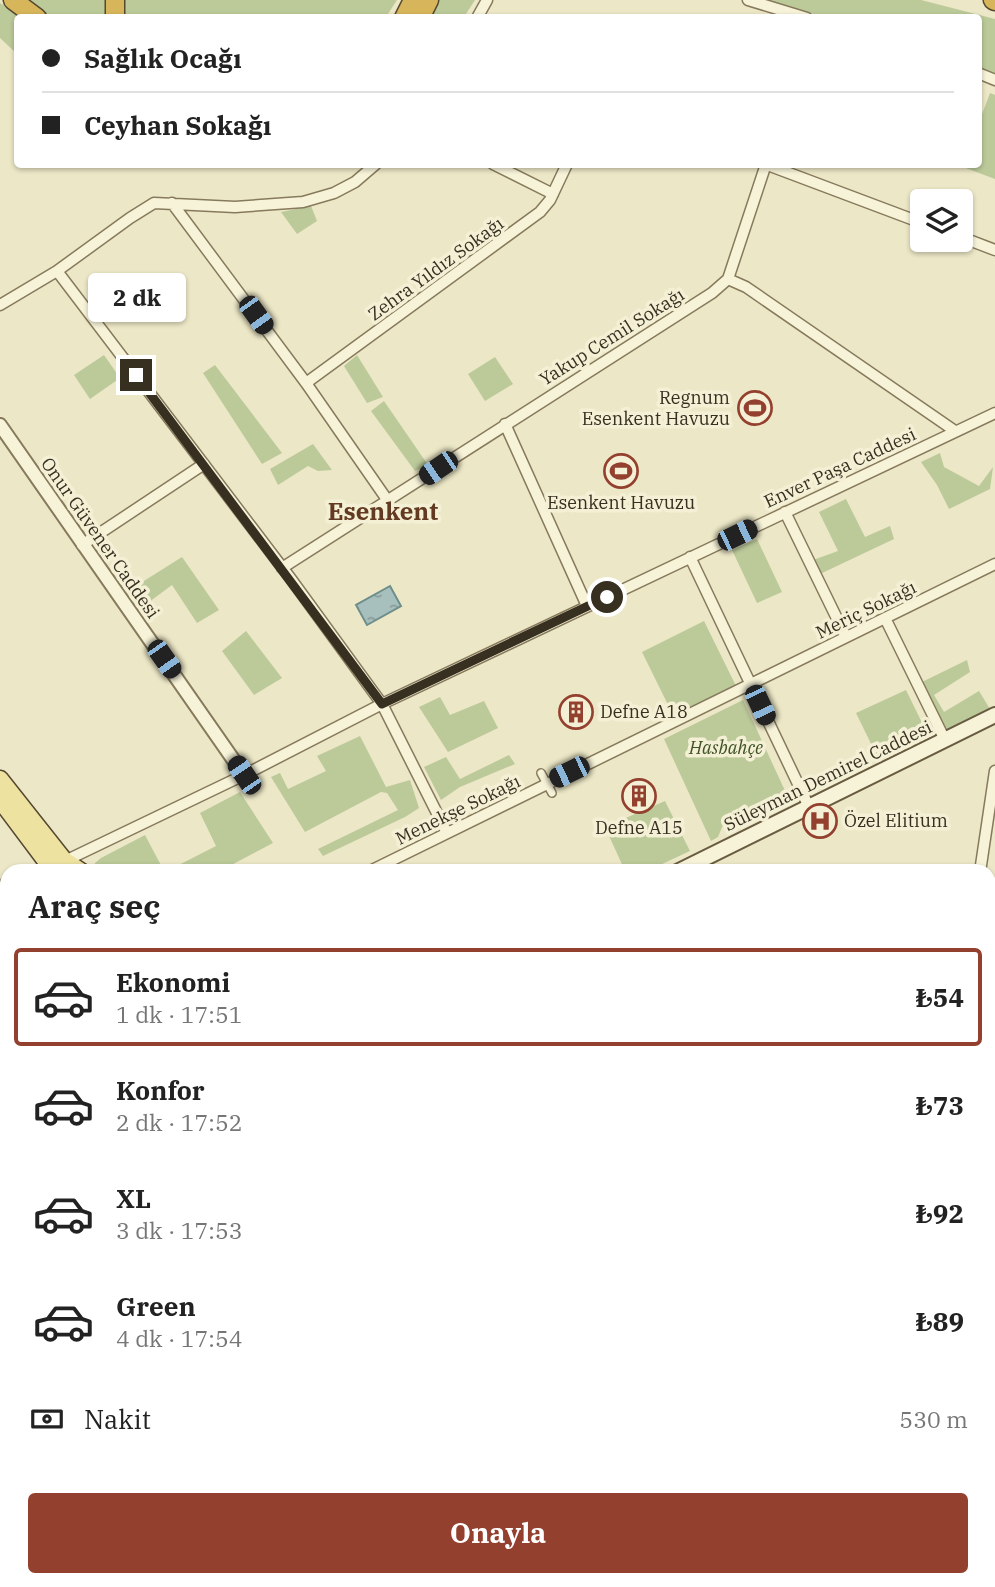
<!DOCTYPE html>
<html lang="tr">
<head>
<meta charset="utf-8">
<style>
	:root { --surface:#fff; --page:#f6f6f6; --text:#222; --muted:#767676; --line:#e0e0e0; --accent:#93402f }
	body { margin:0; font-family:"IBM Plex Serif",serif; background:var(--page); color:var(--text); height:100vh; display:flex; flex-direction:column; font-size:26px; white-space:nowrap }
	* { box-sizing:border-box; margin:0 }
	p { font-size:23px; color:var(--muted) }
	.icon { flex:none; width:38px; height:38px; fill:none; stroke:currentColor; stroke-width:2; stroke-linecap:round; stroke-linejoin:round }
	.map { position:relative; flex:1; overflow:hidden }
	.sheet { position:absolute; left:0px; top:864px; width:996px; height:723px; display:flex; flex-direction:column; background:var(--surface); border-radius:21px 21px 0 0; box-shadow:0 2px 5px #0004 }
	.sheet>* { flex:none }
	.top-card { position:absolute; left:14px; top:14px; width:968px; height:154px; border-radius:7px; box-shadow:0 2px 5px #0004; display:grid; align-content:center; height:154px; padding:0 28px; background:var(--surface) }
	.controls { position:absolute; left:910px; top:189px; display:grid; gap:14px }
	.controls a { display:grid; place-items:center; width:63px; height:63px; border-radius:7px; background:var(--surface); box-shadow:0 2px 5px #0004; font-size:35px }
	.end { position:absolute; width:32px; height:32px; margin:-16px; border:9px solid #372f20; background:#fff; box-shadow:0 0 0 4px #fff }
	.from { border-radius:50% }
	.bubble { position:absolute; height:49px; border-radius:7px; background:var(--surface); box-shadow:0 2px 5px #0004; font-size:23px; font-weight:700; line-height:49px; text-align:center }
	.car { position:absolute; width:21px; height:42px; margin:-21px -10px; border-radius:9px; box-shadow:0 0 5px 2px #0007; background:linear-gradient(#222 24%,#8ab4d8 0 40%,#222 0 76%,#8ab4d8 0 86%,#222 0) }
	.top-card b { display:flex; align-items:center; gap:24px; height:66px; font-size:26px }
	.top-card b+b { border-top:2px solid var(--line) }
	.top-card i { width:18px; height:18px; background:var(--text) }
	ul { padding:0; list-style:none }
	li { display:flex; align-items:center; gap:21px; height:98px; margin:0 14px 10px; padding:0 14px; border:4px solid transparent; border-radius:7px }
	li div { flex:1 }
	li b { display:block; font-size:26px }
	li em { font-style:normal; font-weight:700 }
	li.selected { border-color:var(--accent) }
	li>.icon { width:63px; height:63px; stroke-width:1.5 }
	h2 { padding:0 28px; font-size:32px; line-height:84px }
	.pay { display:flex; align-items:center; gap:18px; height:77px; padding:0 28px; font-size:26px }
	.pay p { margin-inline-start:auto }
	.button { display:flex; gap:14px; margin-top:auto; padding:14px 28px }
	.button a { flex:1; height:80px; border-radius:7px; background:var(--accent); color:#fff; font-size:28px; font-weight:700; line-height:80px; text-align:center }
	.map>svg:first-child { display:block }
	.green { fill:#bcca9a }
	.water { fill:url(#water-ripples); stroke:#6e8e8b; stroke-width:2 }
	.lines { fill:none; stroke-linecap:round; stroke-linejoin:round }
	.pedestrian-casing { stroke:#877a5c; stroke-width:10 }
	.minor-casing { stroke:#877a5c; stroke-width:13 }
	.tertiary-casing { stroke:#877a5c; stroke-width:16 }
	.secondary-casing { stroke:#685b40; stroke-width:18 }
	.primary-casing { stroke:#554830; stroke-width:19 }
	.motorway-casing { stroke:#554830; stroke-width:21 }
	.pedestrian { stroke:#f7f3d9; stroke-width:7 }
	.minor { stroke:#f7f3d9; stroke-width:10 }
	.tertiary { stroke:#f7f3d9; stroke-width:12 }
	.secondary { stroke:#f7f3d9; stroke-width:14 }
	.primary { stroke:#ede2a0; stroke-width:16 }
	.motorway { stroke:#d7b65b; stroke-width:18 }
	.route { stroke:#372f20; stroke-width:9 }
	.labels { text-anchor:middle; stroke-width:7; stroke-linejoin:round; paint-order:stroke }
	.street-label { font-size:18px; fill:#372f20; stroke:#f4f0d5 }
	.poi-label { font-size:18px; fill:#372f20; stroke:#f4f0d5 }
	.park-label { font-size:18px; font-style:italic; fill:#405327; stroke:#f4f0d5 }
	.district-label { font-size:24px; font-weight:bold; fill:#623a21; stroke:#f4f0d5 }
</style>
</head>
<body>
<div class="map">
<svg width="995" height="1587" viewBox="0 0 995 1587">
	<defs>
		<pattern id="water-ripples" width="26" height="14" patternUnits="userSpaceOnUse" patternTransform="scale(1.75)"><rect width="26" height="14" fill="#a7c0bd"/><path d="M2 4q2-2 4 0t4 0M15 11q2-2 4 0t4 0" fill="none" stroke="#899c99"/></pattern>
	</defs>
	<rect width="100%" height="100%" fill="#ece7c6"/>
	<path class="green" d="M26 0H106V17H48Z
		M123 0H397L386 17 122 18Z
		M439 0H475L464 17H430Z
		M767 0H921L995 19V77L978 68V18L824 17Z
		M0 3 22 17 18 18 17 54 0 38Z
		M990 93 995 95V179L963 167 964 165 978 164V125Z
		M311 206 317 221 297 234 281 212Z
		M104 355 120 378 90 399 74 375Z
		M357 355 383 397 367 403 344 366Z
		M495 357 513 384 485 401 468 374Z
		M215 365 282 453 262 464 203 373Z
		M384 401 428 465 415 471 371 411Z
		M313 444 332 470 318 471 308 466 278 485 270 469Z
		M940 453 944 467 979 486 993 467 990 489 949 509 937 485 921 462Z
		M846 499 865 537 890 526 894 539 820 574 813 560 838 551 819 512Z
		M757 539 782 592 757 603 732 550Z
		M182 557 219 610 197 623 172 585 145 605 136 586Z
		M704 621 737 688 675 719 642 652Z
		M246 631 282 678 254 695 222 651Z
		M967 660 970 672 934 695 944 712 979 691 990 709 945 734 920 683Z
		M906 690 927 733 877 756 856 713Z
		M440 697 450 715 484 701 498 728 448 752 419 707Z
		M743 700 787 795 723 825 718 837 711 841 664 739Z
		M360 736 386 787 410 780 419 808 405 817 323 856 318 849 398 810 387 793 381 792 305 832 271 777 280 773 288 789 326 771 317 756Z
		M509 755 515 764 460 787 441 800 424 767 446 757 460 779Z
		M240 792 273 843 220 871H167L216 846 200 813Z
		M665 801 690 851 647 871H625L605 827Z
		M145 835 164 871 93 870 95 863 101 858Z
		M7 1329V1403L0 1407V1332Z
		M173 1580H254L246 1587H172Z"/>
	<path class="water" d="M390 586 401 606 367 625 356 605Z"/>
	<g class="lines">
		<g class="pedestrian-casing">
			<path id="pedestrian" d="M541 773 552 793"/>
		</g>
		<g class="minor-casing">
			<path id="minor" d="M748 0 807 18
				M477 18 487 0
				M978 73 995 80
				M493 164 553 194
				M765 164 922 223
				M172 203 306 383 388 501
				M961 237 995 250
				M57 271 291 579 382 704 447 833
				M728 279 746 287 955 431
				M728 279 766 164
				M0 305 57 271 130 218 154 203 235 207 303 202 334 193 355 182 376 164
				M306 383 540 212 550 200 567 164
				M505 424 587 606
				M785 512 846 637
				M82 545 204 464
				M690 557 809 807
				M282 568 712 293 728 279
				M885 618 945 740
				M42 872 244 775 382 704 995 413
				M368 872 995 564
				M980 872 995 771
				M0 891 7 881
				M989 937 995 938
				M989 1120 995 1117
				M0 1209H7
				M7 1228V1323
				M989 1256 995 1253
				M0 1480 7 1474
				M0 1554 7 1555
				M164 1580V1587
				M337 1580 339 1587
				M43 1587 45 1580
				M253 1587 262 1580
				M539 1587 545 1580"/>
		</g>
		<g class="tertiary-casing">
			<path id="tertiary" d="M0 425 244 775
				M888 1587 894 1580"/>
		</g>
		<g class="secondary-casing">
			<path id="secondary" d="M677 872 995 715
				M0 1064 7 1065
				M0 1082 7 1084"/>
		</g>
		<g class="primary-casing">
			<path id="primary" d="M0 779 64 860 82 872
				M0 800 54 872
				M989 1532 995 1542
				M989 1553 995 1565"/>
		</g>
		<g class="motorway-casing">
			<path id="motorway" d="M13 0 37 18
				M993 0 995 1
				M115 18V0
				M404 18 413 0
				M420 18 429 0"/>
		</g>
		<use href="#pedestrian" class="pedestrian"/>
		<use href="#minor" class="minor"/>
		<use href="#tertiary" class="tertiary"/>
		<use href="#secondary" class="secondary"/>
		<use href="#primary" class="primary"/>
		<use href="#motorway" class="motorway"/>
	</g>
	<g class="lines">
		<path class="route" d="M136 375 382 704 607 597"/>
	</g>
	<defs>
		<g id="stadium-ring" transform="scale(1.75)"><circle r="9.5" fill="#f4f0d5" stroke="#93402f" stroke-width="1.5"/><path d="M0-5a6.5 5 0 1 0 0 10a6.5 5 0 1 0 0-10ZM-3.5-1.8h7v3.6h-7Z" fill="#93402f"/></g>
		<g id="building-ring" transform="scale(1.75)"><circle r="9.5" fill="#f4f0d5" stroke="#93402f" stroke-width="1.5"/><path d="M-4-6H4V6H1V3H-1V6H-4ZM-2.5-4.3h1.7v1.8h-1.7ZM.8-4.3h1.7v1.8H.8ZM-2.5-1h1.7V.8h-1.7ZM.8-1h1.7V.8H.8Z" fill="#93402f"/></g>
		<g id="hospital-ring" transform="scale(1.75)"><circle r="9.5" fill="#f4f0d5" stroke="#93402f" stroke-width="1.5"/><path d="M-5-5h3v3.5h4V-5h3V5h-3V1.5h-4V5h-3Z" fill="#93402f"/></g>
	</defs>
	<g fill-rule="evenodd">
		<use href="#stadium-ring" x="755" y="408"/>
		<use href="#stadium-ring" x="621" y="471"/>
		<use href="#building-ring" x="576" y="712"/>
		<use href="#building-ring" x="639" y="796"/>
		<use href="#hospital-ring" x="820" y="821"/>
	</g>
	<g class="labels">
		<g class="street-label">
			<text transform="translate(436 269) rotate(-36)" y="6">Zehra Yıldız Sokağı</text>
			<text transform="translate(612 337) rotate(-32)" y="6">Yakup Cemil Sokağı</text>
			<text transform="translate(840 468) rotate(-25)" y="6">Enver Paşa Caddesi</text>
			<text transform="translate(100 538) rotate(55)" y="6">Onur Güvener Caddesi</text>
			<text transform="translate(866 610) rotate(-26)" y="6">Meriç Sokağı</text>
			<text transform="translate(828 776) rotate(-26)" y="6">Süleyman Demirel Caddesi</text>
			<text transform="translate(458 810) rotate(-26)" y="6">Menekşe Sokağı</text>
		</g>
		<g class="poi-label">
			<text x="730" y="404" text-anchor="end">Regnum<tspan x="730" dy="21">Esenkent Havuzu</tspan></text>
			<text x="621" y="509">Esenkent Havuzu</text>
			<text x="600" y="718" text-anchor="start">Defne A18</text>
			<text x="844" y="827" text-anchor="start">Özel Elitium</text>
			<text x="639" y="834">Defne A15</text>
		</g>
		<g class="park-label">
			<text x="726" y="754">Hasbahçe</text>
		</g>
		<g class="district-label">
			<text x="383" y="520">Esenkent</text>
		</g>
	</g>
</svg>
<div class="controls">
<a><svg class="icon" aria-label="layers" viewBox="0 0 24 24"><path d="M12 4l9 5-9 5-9-5zM3 14l9 5 9-5"/></svg></a>
</div>
<i class="end from" style="left:607px;top:597px"></i>
<i class="end" style="left:136px;top:375px"></i>
<div class="bubble" style="left:88px;top:273px;width:98px">2 dk</div>
<i class="car" style="left:256px;top:315px;rotate:144deg"></i>
<i class="car" style="left:438px;top:468px;rotate:236deg"></i>
<i class="car" style="left:737px;top:535px;rotate:64deg"></i>
<i class="car" style="left:164px;top:659px;rotate:145deg"></i>
<i class="car" style="left:760px;top:705px;rotate:155deg"></i>
<i class="car" style="left:569px;top:772px;rotate:244deg"></i>
<i class="car" style="left:244px;top:775px;rotate:326deg"></i>
<div class="top-card">
<b><i class="from"></i>Sağlık Ocağı</b>
<b><i></i>Ceyhan Sokağı</b>
</div>
<section class="sheet">
<h2>Araç seç</h2>
<ul>
<li class="selected"><svg class="icon" aria-label="car" viewBox="0 0 24 24"><path d="M5 17H2v-5l4-1 3-4h7l3 4 3 1v5h-3M9 17h6M6 11h13"/><circle cx="7" cy="17" r="2"/><circle cx="17" cy="17" r="2"/></svg><div><b>Ekonomi</b><p>1 dk · 17:51</p></div><em>₺54</em></li>
<li><svg class="icon" aria-label="car" viewBox="0 0 24 24"><path d="M5 17H2v-5l4-1 3-4h7l3 4 3 1v5h-3M9 17h6M6 11h13"/><circle cx="7" cy="17" r="2"/><circle cx="17" cy="17" r="2"/></svg><div><b>Konfor</b><p>2 dk · 17:52</p></div><em>₺73</em></li>
<li><svg class="icon" aria-label="car" viewBox="0 0 24 24"><path d="M5 17H2v-5l4-1 3-4h7l3 4 3 1v5h-3M9 17h6M6 11h13"/><circle cx="7" cy="17" r="2"/><circle cx="17" cy="17" r="2"/></svg><div><b>XL</b><p>3 dk · 17:53</p></div><em>₺92</em></li>
<li><svg class="icon" aria-label="car" viewBox="0 0 24 24"><path d="M5 17H2v-5l4-1 3-4h7l3 4 3 1v5h-3M9 17h6M6 11h13"/><circle cx="7" cy="17" r="2"/><circle cx="17" cy="17" r="2"/></svg><div><b>Green</b><p>4 dk · 17:54</p></div><em>₺89</em></li>
</ul>
<div class="pay"><svg class="icon" aria-label="cash" viewBox="0 0 24 24"><path d="M3 7h18v10H3z"/><circle cx="12" cy="12" r="2"/></svg>Nakit<p>530 m</p></div>
<div class="button"><a>Onayla</a></div>
</section>
</div>
</body>
</html>
